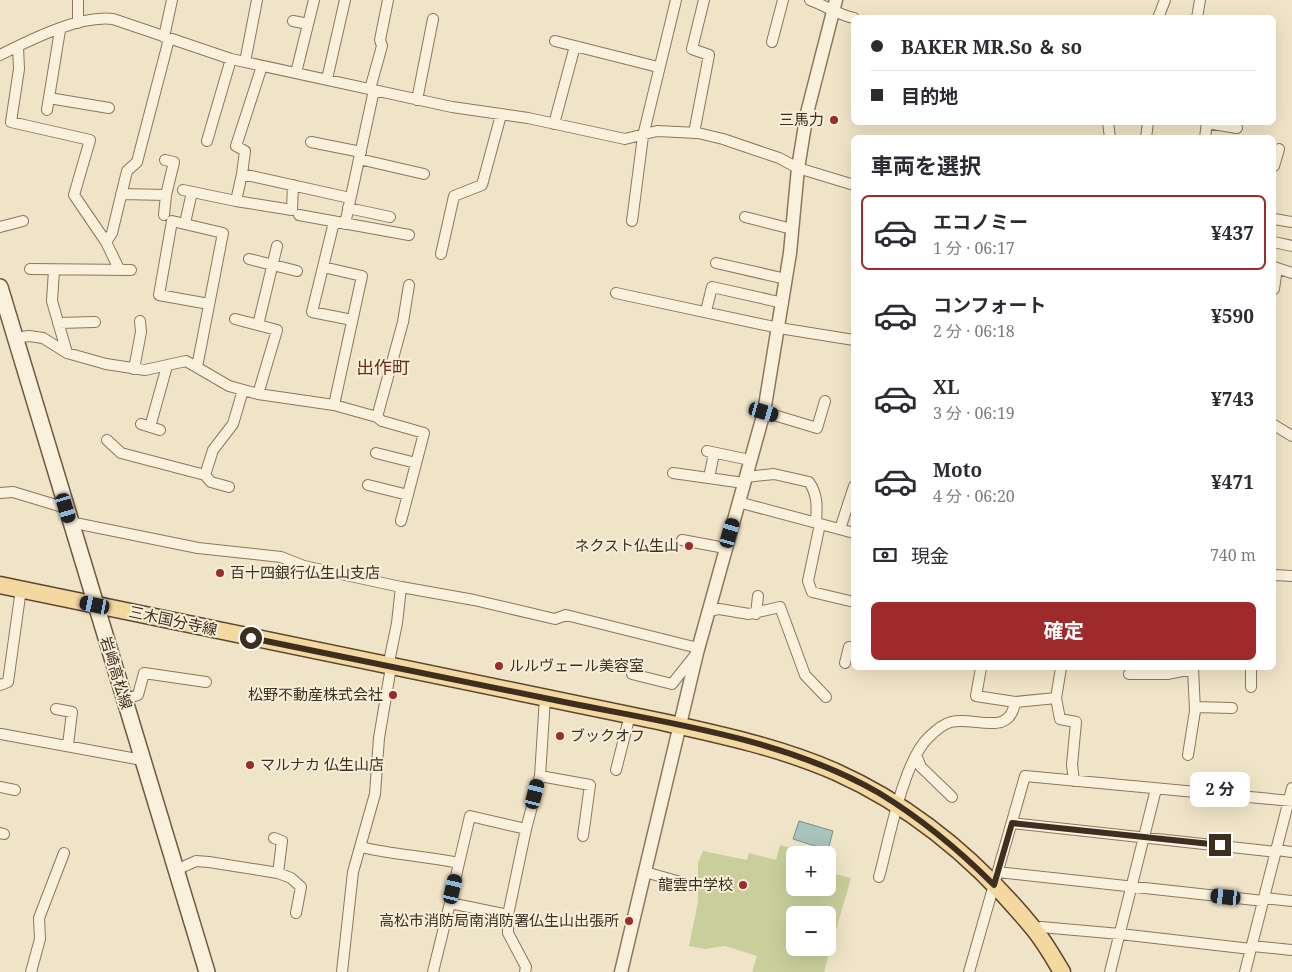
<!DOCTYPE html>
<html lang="ja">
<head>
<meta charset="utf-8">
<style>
	:root { --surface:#fff; --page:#f7f7f7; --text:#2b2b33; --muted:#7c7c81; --line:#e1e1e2; --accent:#9e2a2b }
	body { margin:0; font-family:"Noto Serif","Noto Sans JP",serif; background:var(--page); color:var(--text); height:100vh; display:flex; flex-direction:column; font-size:19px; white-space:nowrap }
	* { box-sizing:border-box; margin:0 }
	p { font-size:16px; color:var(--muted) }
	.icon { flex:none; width:28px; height:28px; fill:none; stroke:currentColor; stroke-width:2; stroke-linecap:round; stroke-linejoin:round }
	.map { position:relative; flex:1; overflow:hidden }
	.sheet { position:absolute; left:851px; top:135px; width:425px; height:535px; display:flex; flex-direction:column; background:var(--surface); border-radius:8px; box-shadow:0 5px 20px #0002 }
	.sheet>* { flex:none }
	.guide { position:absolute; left:851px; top:15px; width:425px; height:110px; border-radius:8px; box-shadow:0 5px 20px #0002; display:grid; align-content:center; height:110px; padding:0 20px; background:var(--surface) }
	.tools { position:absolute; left:786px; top:846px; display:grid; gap:10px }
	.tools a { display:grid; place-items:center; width:50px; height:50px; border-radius:8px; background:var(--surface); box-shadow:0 5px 20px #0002; font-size:25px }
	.end { position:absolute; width:22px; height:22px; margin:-11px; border:6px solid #3d2e20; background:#fff; box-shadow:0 0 0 2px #fff }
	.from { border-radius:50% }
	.bubble { position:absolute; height:35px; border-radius:8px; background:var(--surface); box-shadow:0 5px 20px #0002; font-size:16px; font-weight:700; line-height:35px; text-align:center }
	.car { position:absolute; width:15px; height:30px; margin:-15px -8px; border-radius:6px; box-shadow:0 0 4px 1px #0007; background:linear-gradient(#222 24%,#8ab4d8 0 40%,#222 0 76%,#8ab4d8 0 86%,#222 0) }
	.guide b { display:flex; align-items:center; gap:18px; height:48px; font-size:19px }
	.guide b+b { border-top:1px solid var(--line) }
	.guide i { width:12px; height:12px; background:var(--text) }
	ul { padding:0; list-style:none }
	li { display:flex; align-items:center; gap:15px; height:75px; margin:0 10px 8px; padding:0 10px; border:2px solid transparent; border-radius:8px }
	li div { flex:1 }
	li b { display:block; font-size:19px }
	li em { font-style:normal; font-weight:700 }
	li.current { border-color:var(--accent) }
	li>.icon { width:45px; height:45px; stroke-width:1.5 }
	h2 { padding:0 20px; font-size:22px; line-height:60px }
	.pay { display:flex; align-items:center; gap:12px; height:55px; padding:0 20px; font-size:19px }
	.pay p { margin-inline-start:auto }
	.action { display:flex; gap:10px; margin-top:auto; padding:10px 20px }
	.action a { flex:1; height:58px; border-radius:8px; background:var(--accent); color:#fff; font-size:20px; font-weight:700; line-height:58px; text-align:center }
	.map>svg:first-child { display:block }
	.green { fill:#c9cf9b; fill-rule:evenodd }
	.water { fill:#a9c4bc; stroke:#6f938a }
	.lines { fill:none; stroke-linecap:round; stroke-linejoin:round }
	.minor-casing { stroke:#8d765c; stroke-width:12 }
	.tertiary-casing { stroke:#8d765c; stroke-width:15 }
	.secondary-casing { stroke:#6f573f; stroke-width:18 }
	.primary-casing { stroke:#5b4430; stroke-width:19 }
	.minor { stroke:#faf1dc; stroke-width:10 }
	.tertiary { stroke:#faf1dc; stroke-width:12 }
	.secondary { stroke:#faf1dc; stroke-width:15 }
	.primary { stroke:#f3d9a0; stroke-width:16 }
	.route { stroke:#3d2e20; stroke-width:6 }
	.poi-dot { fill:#9e2a2b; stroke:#f7eed8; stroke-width:2 }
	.labels { text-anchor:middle; stroke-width:4; stroke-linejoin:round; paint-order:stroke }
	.poi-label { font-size:15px; fill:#3d2e20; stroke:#f7eed8; text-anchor:end }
	.street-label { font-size:15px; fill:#3d2e20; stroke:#f7eed8 }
	.quarter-label { font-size:18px; fill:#6b2e1e; stroke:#f7eed8 }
</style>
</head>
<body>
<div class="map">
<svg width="1292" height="972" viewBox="0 0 1292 972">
	<rect width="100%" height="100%" fill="#f0e4c8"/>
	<path class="green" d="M780 845 814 855H795V888H828V863L836 865 835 874 851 878 824 972H752L757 956 725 946 705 949 689 946 698 902V863L703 851 747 860 749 853 776 860ZM795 915H828V948H795Z"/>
	<path class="water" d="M799 821 833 831 828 850 793 839Z"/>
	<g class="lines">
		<g class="minor-casing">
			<path id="minor" d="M78 0V23
				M810 0C824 5 841 16 854 18
				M1158 18 1165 0
				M1197 18 1200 0
				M293 21 308 24
				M164 37 172 0
				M555 41 654 66
				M772 42 783 0
				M18 47 19 69 11 122 90 140 74 195 106 242 119 269
				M0 55C30 40 79 15 113 19L231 59 452 107 528 118 625 139 657 131 698 133 723 139 779 158 798 168 854 185
				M245 62 257 0
				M296 73 314 0
				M327 79 345 0
				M370 89 382 46 380 40 388 0
				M49 98 109 108
				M417 100 433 19
				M47 110 60 30
				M1108 122 1110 138
				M1207 123 1237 128
				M554 124 575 46
				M694 133 709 55 692 49 704 0
				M1146 138 1148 122
				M1205 138 1207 122
				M207 141 231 59
				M311 142 361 152
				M359 159 424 174
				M1274 166 1279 149
				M242 174 245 151 236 146 262 66
				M293 185 292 210 236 201 242 174 350 198
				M183 190 236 201
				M121 194 166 195
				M348 208 390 217
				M164 215 166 195 174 162 165 160
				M299 215 409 235
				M745 217 792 229
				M1274 219 1292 222
				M632 221 643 136 676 0
				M334 222 312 312 352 320
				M185 223 192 192
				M345 224 374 90
				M0 227 23 221
				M106 242 112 233 127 171 137 162 169 39
				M1274 242 1292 246
				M441 254 454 196 482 185 501 115
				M249 259 297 271
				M716 263 786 279
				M323 267 362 276 334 405
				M1274 267 1292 273
				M30 269 131 270
				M54 270 52 301 67 353
				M1274 289 1277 268
				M616 293 779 328 854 340
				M706 311 712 287 783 303
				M235 319 277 330 258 394
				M58 323 95 322
				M258 325 277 246
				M15 338 29 336 43 338 67 353 106 364 145 370 186 361 229 386 258 394 334 405 377 417 403 322 409 285
				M197 367 223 233 172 221 159 295 209 304
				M134 369 141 332 140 321
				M764 412 817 428 825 401
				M377 417 382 421 424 433 401 521
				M141 424 160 430
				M1274 425 1292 436
				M150 427 167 366
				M107 440 121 453 205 475 211 482 229 487
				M707 451 750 460
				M376 453 416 463
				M673 473 744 483
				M205 475 213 450 233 424 243 390
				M746 477 774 474 809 482C818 495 817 507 816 523
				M709 478 714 453
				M368 485 408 495
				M0 493 13 492 66 508
				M738 502 854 533
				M70 522 198 548 281 557 304 566 401 587
				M820 524 808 581 812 592 854 602
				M840 529 854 486
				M682 540 725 548
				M1274 575 1292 576
				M708 611 719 609 749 614 780 607 805 675 826 697
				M756 614 758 596
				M845 663 849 647
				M388 667 397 623 401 587 474 600 555 619 566 615 698 648
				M981 668 976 696 1015 702 1056 698 1060 719 1076 722 1072 765 1074 781
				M632 674 672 684 696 654
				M1129 674H1167L1193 669
				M0 685 8 682 21 589
				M1251 687V668
				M545 698 540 776 590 785 583 836
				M1056 698 1061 668
				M124 699 138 695 144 673 206 682
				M1195 707 1232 708
				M56 709 72 712 68 745
				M1 734 142 760
				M916 755 921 767 952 797
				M1188 755 1195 711 1193 668
				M616 770 630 715
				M0 787 15 790
				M1012 823 1276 852
				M0 833 4 834
				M274 838 282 841 278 873
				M361 847C394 855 426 856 459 863L470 816 526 829 540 776
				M1277 850 1292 852
				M459 863 450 903 508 915 526 829
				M176 870 196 861 209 862 278 873 291 878 301 887 296 913
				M645 872 691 885
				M998 872 1264 901
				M879 877C889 841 903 761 929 737 935 731 943 724 951 722 975 716 1010 738 1015 702
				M1264 898 1292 901
				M508 915V933L526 967 525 972
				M1034 929 1041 927 1120 934 1251 949
				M1252 946 1292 950
				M31 972 40 939 39 918 64 853
				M342 972 353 872 375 794 379 738 391 667
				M433 972 450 903
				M969 972 1025 776 1292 801
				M1110 972 1156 789
				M1245 972 1292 788"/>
		</g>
		<g class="tertiary-casing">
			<path id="tertiary" d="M621 972 697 653 764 412 790 253 798 168 807 113 836 0"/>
		</g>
		<g class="secondary-casing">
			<path id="secondary" d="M0 287 207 972"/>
		</g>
		<g class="primary-casing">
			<path id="primary" d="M0 585 658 721C717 734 779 747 836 772 914 807 979 862 1033 928 1044 941 1053 957 1062 972"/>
		</g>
		<use href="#minor" class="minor"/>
		<use href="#tertiary" class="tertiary"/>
		<use href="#secondary" class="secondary"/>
		<use href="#primary" class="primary"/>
	</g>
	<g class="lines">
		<path class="route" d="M251 638C357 660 463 682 569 703 670 723 788 740 879 793 922 819 959 850 994 885L1012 823 1220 845"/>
	</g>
	<g class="poi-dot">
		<circle cx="834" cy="120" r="5"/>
		<circle cx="689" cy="546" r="5"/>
		<circle cx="220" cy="573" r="5"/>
		<circle cx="499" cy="666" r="5"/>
		<circle cx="393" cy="695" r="5"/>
		<circle cx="560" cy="736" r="5"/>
		<circle cx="250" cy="765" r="5"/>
		<circle cx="743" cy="885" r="5"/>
		<circle cx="629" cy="921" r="5"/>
	</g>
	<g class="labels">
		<g class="poi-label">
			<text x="824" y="125">三馬力</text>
			<text x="679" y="551">ネクスト仏生山</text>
			<text x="230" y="578" text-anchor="start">百十四銀行仏生山支店</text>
			<text x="509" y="671" text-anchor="start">ルルヴェール美容室</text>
			<text x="383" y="700">松野不動産株式会社</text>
			<text x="570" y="741" text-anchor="start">ブックオフ</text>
			<text x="260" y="770" text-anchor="start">マルナカ 仏生山店</text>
			<text x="733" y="890">龍雲中学校</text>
			<text x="619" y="926">高松市消防局南消防署仏生山出張所</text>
		</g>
		<g class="street-label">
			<text transform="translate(173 621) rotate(12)" y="5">三木国分寺線</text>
			<text transform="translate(116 673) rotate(73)" y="5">岩崎高松線</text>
		</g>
		<g class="quarter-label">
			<text x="383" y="374">出作町</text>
		</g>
	</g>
</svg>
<div class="tools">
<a>+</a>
<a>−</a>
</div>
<i class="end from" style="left:251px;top:638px"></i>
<i class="end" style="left:1220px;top:845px"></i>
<div class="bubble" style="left:1190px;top:772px;width:60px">2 分</div>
<i class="car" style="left:764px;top:412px;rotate:106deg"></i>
<i class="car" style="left:66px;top:508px;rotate:163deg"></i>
<i class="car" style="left:730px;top:533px;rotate:16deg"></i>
<i class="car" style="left:95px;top:605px;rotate:282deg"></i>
<i class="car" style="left:535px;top:794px;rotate:14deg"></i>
<i class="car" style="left:453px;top:889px;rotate:13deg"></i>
<i class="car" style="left:1226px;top:897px;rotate:276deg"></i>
<div class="guide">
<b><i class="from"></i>BAKER MR.So ＆ so</b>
<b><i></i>目的地</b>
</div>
<section class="sheet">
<h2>車両を選択</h2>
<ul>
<li class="current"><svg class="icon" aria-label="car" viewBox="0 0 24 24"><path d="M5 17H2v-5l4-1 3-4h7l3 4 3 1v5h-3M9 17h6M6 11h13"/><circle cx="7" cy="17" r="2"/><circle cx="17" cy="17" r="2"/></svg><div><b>エコノミー</b><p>1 分 · 06:17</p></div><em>¥437</em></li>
<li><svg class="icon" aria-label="car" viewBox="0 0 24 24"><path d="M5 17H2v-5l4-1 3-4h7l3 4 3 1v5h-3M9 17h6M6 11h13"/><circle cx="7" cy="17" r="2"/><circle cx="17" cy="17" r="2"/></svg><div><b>コンフォート</b><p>2 分 · 06:18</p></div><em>¥590</em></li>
<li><svg class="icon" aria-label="car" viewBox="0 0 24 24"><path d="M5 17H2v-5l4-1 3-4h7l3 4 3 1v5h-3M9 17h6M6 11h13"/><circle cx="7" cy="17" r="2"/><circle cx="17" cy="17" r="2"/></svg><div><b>XL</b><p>3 分 · 06:19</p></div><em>¥743</em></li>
<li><svg class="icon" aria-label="car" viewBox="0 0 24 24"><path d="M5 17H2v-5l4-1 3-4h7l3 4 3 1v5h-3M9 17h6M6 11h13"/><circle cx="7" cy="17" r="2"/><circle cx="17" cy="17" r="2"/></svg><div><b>Moto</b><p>4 分 · 06:20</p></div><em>¥471</em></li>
</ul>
<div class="pay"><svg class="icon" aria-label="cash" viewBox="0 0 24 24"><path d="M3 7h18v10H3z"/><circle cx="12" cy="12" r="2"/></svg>現金<p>740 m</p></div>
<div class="action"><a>確定</a></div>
</section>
</div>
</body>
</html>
